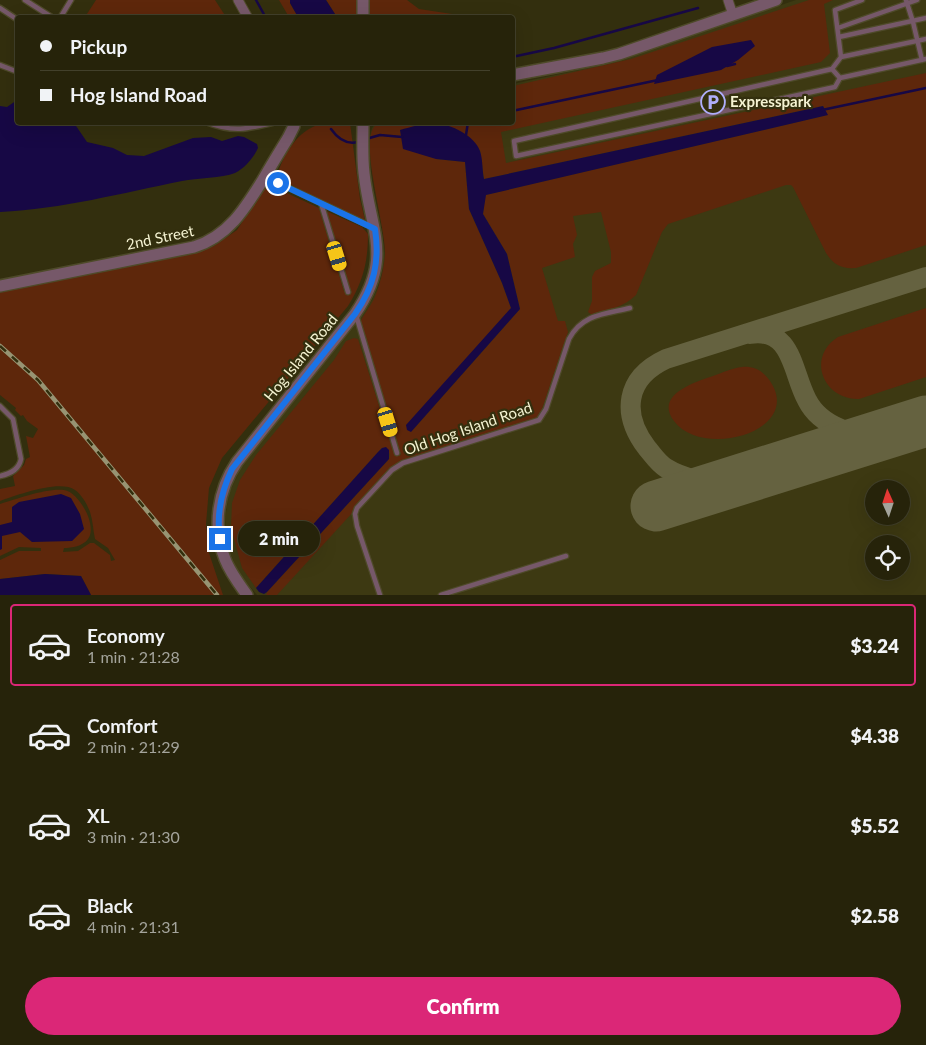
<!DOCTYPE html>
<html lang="en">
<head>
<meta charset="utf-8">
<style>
	:root { --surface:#26230a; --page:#322f18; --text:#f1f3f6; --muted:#a4a49c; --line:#42402b; --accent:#db2777 }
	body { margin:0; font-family:Lato,sans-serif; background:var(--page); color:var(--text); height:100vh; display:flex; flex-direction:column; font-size:19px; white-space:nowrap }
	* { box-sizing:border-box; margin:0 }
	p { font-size:16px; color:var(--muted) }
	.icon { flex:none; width:28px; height:28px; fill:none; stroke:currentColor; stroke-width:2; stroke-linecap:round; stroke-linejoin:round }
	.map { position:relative; height:595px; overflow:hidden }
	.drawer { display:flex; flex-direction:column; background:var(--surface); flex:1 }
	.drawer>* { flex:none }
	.guide { position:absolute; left:15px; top:15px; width:500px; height:110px; border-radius:5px; box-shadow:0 5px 20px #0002,0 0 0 1px var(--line); display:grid; align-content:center; height:110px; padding:0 25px; background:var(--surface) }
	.needle { width:32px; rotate:357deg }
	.controls { position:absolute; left:865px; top:480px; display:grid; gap:10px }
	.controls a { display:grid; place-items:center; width:45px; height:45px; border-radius:50%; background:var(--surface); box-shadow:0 5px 20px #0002,0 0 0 1px var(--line); font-size:25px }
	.end { position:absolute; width:22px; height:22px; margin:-11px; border:6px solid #1a73e8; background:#fff; box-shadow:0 0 0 2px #fff }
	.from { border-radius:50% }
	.bubble { position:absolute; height:35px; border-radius:18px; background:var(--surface); box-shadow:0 5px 20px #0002,0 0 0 1px var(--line); font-size:16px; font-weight:800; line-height:35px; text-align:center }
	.car { position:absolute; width:15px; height:30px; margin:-15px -8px; border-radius:6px; box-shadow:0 0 4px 1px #0007; background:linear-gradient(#f5c518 24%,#345 0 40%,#f5c518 0 76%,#345 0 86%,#f5c518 0) }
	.guide b { display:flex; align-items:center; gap:18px; height:48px; font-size:19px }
	.guide b+b { border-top:1px solid var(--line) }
	.guide i { width:12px; height:12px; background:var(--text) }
	ul { padding:9px 0 0; list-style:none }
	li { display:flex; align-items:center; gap:15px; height:82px; margin:0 10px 8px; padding:0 15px; border:2px solid transparent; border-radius:5px }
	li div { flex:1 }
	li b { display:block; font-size:19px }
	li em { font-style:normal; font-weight:800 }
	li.current { border-color:var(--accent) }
	li>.icon { width:45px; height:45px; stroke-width:1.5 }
	.action { display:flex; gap:10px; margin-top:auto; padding:10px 25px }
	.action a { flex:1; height:58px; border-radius:30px; background:var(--accent); color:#fff; font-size:20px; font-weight:800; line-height:58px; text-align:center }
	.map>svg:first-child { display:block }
	.built { fill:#3d3912; fill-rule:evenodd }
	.green { fill:#5e270b; fill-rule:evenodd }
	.water { fill:#170845 }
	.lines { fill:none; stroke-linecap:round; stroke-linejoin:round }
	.stream { stroke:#170845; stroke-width:2.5 }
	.taxiway { stroke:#656240; stroke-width:20 }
	.runway { stroke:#656240; stroke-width:51 }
	.service-casing { stroke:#4e4a29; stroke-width:7 }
	.minor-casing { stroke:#4e4a29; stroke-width:11 }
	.tertiary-casing { stroke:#4e4a29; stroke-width:14 }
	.service { stroke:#765869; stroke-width:4.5 }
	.minor { stroke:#765869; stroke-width:9 }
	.tertiary { stroke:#765869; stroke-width:11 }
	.rail-casing { stroke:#979473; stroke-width:4.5 }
	.rail { stroke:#332f0e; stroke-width:2.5; stroke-dasharray:8; stroke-linecap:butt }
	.route { stroke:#1a73e8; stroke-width:6 }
	.labels { text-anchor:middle; stroke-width:4.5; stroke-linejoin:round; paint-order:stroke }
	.poi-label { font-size:15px; font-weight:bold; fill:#f5f3d2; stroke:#332f0e; text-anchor:start }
	.street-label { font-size:15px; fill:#f5f3d2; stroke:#332f0e }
</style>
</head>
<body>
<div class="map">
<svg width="926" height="595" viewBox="0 0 926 595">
	<rect width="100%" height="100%" fill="#332f0e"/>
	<path class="built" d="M796 0H926V595H257L239 574 227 545 225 518 229 493 241 468 362 316 372 300 378 287 382 274 385 245 369 153 370 136 372 128 376 123 512 122 513 84 602 65ZM874 489H901V516H874ZM874 544H901V571H874Z"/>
	<path class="green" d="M96 0H215L226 17H85Z
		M279 0H290V3L298 17H289Z
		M326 0H407L419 9 472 17H340L335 14Z
		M809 0H833L824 4 830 53 821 62 501 132 506 163 926 73V245L856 268C841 269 834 265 826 253L793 187 791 185H786L668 224 662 232 636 295C624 307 608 310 592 315L588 312 592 301V277L595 271 611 263V252L601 212 573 216 577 235 573 244 575 257 542 268 558 321H565L568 332 541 412 537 418 529 422 398 463 277 595H266L267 592 389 459 390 454 382 448 256 588 242 568 231 528 232 503 240 480 256 455 334 360 346 341 354 338 358 339 395 456 401 455 360 322C364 314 370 307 374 299 380 285 384 269 385 254 386 227 360 146 374 127 375 125 378 124 380 123L512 122 513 86 631 59ZM823 106 827 115 485 195 483 214 507 254 520 309 411 432 511 308 502 283 469 209 465 162 436 159 480 150 484 179Z
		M325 123H350L360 199 365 220 330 205 284 181 278 173C285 150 301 127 325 123Z
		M267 187H274L319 208 344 291 350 289 326 211 362 227 368 234C368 262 363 282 348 306L222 458 209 488 206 524 209 553 223 595H91L81 576 45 574 0 579V560L19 551H41V548L19 547 0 556V504C17 499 46 488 64 490 79 492 98 526 88 539 83 546 72 548 64 548L63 552 78 551 90 543H94L110 555 111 561 115 560 108 548 95 539C93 530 93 521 90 512 87 504 82 495 75 490 60 479 17 495 0 501V489L15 486 13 476 24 465 26 459 30 457 26 436 33 438 38 429 27 421 23 415 21 416 15 410 16 408 0 395V292L67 277 176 257 214 246 237 230 263 190Z
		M926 308V377L859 399C823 400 806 357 838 337Z
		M742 367C754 366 763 371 770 381 804 431 703 460 674 421 654 395 695 382 713 376 722 373 732 368 742 367Z"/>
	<path class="water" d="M290 0H326L335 14 340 17H298L290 3Z
		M751 40 755 46 738 60 721 70 654 84 657 75 712 47Z
		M17 100 18 122 74 123 87 142 113 148 127 155 144 156 193 138 211 137 222 141 238 136 244 137 257 144 258 148C254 157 245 168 235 173 222 178 197 178 182 181 122 193 62 209 0 212V106L7 107Z
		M823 106 828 115 486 195 483 214 507 254 520 309 411 432 407 430 406 425 511 308 502 283 469 209 465 162 436 159 403 149 400 130C411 127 423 123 435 123 451 124 475 136 480 151 483 160 482 170 484 179Z
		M386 447 389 450V459L267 592 264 594 259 592 256 588 378 452 382 448Z
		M61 494 71 498 80 514 84 529 72 541 32 542 20 532 2 536V549L0 550V525L12 522V507L19 502Z
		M45 574 81 576 91 595H0V579Z"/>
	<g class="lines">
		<path class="stream" d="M256 0 266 18
			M512 57 554 48 698 8
			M727 66 735 64
			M822 110 926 88
			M512 111 658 80
			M331 129C338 139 346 145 358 142
			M466 135 468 122
			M366 139 380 135 402 137"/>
		<path class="taxiway" d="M750 334C793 327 792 373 807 400 814 414 826 423 841 429 848 432 856 435 864 435 876 435 890 431 902 428
			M729 483C708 483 684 479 666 468 658 463 653 455 647 448 621 414 625 378 666 359L926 277"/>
		<path class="runway" d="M656 506 926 421"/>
		<g class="service-casing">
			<path id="service" d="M25 0 53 18
				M862 0 835 10 841 57 926 39
				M906 0 913 22 922 60
				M0 8 18 20
				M60 18 71 0
				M838 28 917 0
				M839 37 926 18
				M0 65 18 72
				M832 69 841 57
				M840 78 832 69 514 141 516 156 835 87 840 78 926 59
				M206 122C233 133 248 129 276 122
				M266 177 372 227
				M321 203 348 292
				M356 315 397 453
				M0 406 13 419 21 459C19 470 10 474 0 476
				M380 595 357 526 355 514 357 508 392 470 403 463 539 420 546 409 569 339C582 314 605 314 630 308
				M441 595 566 556"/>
		</g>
		<g class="minor-casing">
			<path id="minor" d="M238 0 248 18
				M728 0 733 15"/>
		</g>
		<g class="tertiary-casing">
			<path id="tertiary" d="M363 0V18
				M512 75 603 58 619 54 776 0
				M0 286 194 247C229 236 246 207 264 178 272 164 280 151 288 138L294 126V122
				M247 595C239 584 230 572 225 559 212 527 218 490 237 462L355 314C394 257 370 231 364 173 362 156 363 139 363 122"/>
		</g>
		<use href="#service" class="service"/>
		<use href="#minor" class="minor"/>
		<use href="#tertiary" class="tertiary"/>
		<g class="rail-casing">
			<path id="rail" d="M0 346 38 380 217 595"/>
		</g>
		<use href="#rail" class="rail"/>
	</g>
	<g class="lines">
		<path class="route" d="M220 539C216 514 221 492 232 469L355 314C374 287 380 261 375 229L278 183"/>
	</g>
	<defs>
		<g id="parking-ring" transform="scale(1.25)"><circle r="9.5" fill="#332f0e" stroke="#afaefa" stroke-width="1.5"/><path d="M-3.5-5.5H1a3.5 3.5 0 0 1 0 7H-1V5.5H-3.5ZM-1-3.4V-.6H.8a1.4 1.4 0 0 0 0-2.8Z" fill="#afaefa"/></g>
	</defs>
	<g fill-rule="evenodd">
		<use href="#parking-ring" x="713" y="102"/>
	</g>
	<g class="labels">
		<g class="poi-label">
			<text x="730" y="107">Expresspark</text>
		</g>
		<g class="street-label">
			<text transform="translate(160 238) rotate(-12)" y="5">2nd Street</text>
			<text transform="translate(301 358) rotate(-51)" y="5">Hog Island Road</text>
			<text transform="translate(468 429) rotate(-19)" y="5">Old Hog Island Road</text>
		</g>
	</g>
</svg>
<div class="controls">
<a><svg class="needle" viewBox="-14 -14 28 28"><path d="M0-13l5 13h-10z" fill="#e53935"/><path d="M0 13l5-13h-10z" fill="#a4a49c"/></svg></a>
<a><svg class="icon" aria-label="locate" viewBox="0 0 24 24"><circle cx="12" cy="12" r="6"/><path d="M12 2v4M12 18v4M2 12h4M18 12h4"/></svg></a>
</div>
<i class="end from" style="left:278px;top:183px"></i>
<i class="end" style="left:220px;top:539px"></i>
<div class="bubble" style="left:238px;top:521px;width:82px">2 min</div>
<i class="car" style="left:337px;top:256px;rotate:163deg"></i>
<i class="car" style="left:388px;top:422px;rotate:163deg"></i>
<div class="guide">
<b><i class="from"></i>Pickup</b>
<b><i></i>Hog Island Road</b>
</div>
</div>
<section class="drawer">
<ul>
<li class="current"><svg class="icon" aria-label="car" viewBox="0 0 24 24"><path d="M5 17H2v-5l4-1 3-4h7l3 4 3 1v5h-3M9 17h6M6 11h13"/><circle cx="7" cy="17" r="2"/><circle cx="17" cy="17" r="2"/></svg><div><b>Economy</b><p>1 min · 21:28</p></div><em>$3.24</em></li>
<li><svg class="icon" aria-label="car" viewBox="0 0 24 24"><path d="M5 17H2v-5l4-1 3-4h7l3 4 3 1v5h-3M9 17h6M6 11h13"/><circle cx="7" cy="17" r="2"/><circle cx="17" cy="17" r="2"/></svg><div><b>Comfort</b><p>2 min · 21:29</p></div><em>$4.38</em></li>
<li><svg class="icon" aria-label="car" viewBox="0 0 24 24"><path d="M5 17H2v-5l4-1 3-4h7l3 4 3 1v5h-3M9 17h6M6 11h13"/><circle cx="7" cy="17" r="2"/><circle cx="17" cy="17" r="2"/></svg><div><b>XL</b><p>3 min · 21:30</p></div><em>$5.52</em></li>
<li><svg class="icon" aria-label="car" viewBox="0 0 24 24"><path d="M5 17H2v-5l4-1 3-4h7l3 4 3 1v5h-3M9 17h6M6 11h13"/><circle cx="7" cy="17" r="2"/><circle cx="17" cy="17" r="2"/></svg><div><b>Black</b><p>4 min · 21:31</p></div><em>$2.58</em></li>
</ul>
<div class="action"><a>Confirm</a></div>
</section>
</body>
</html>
